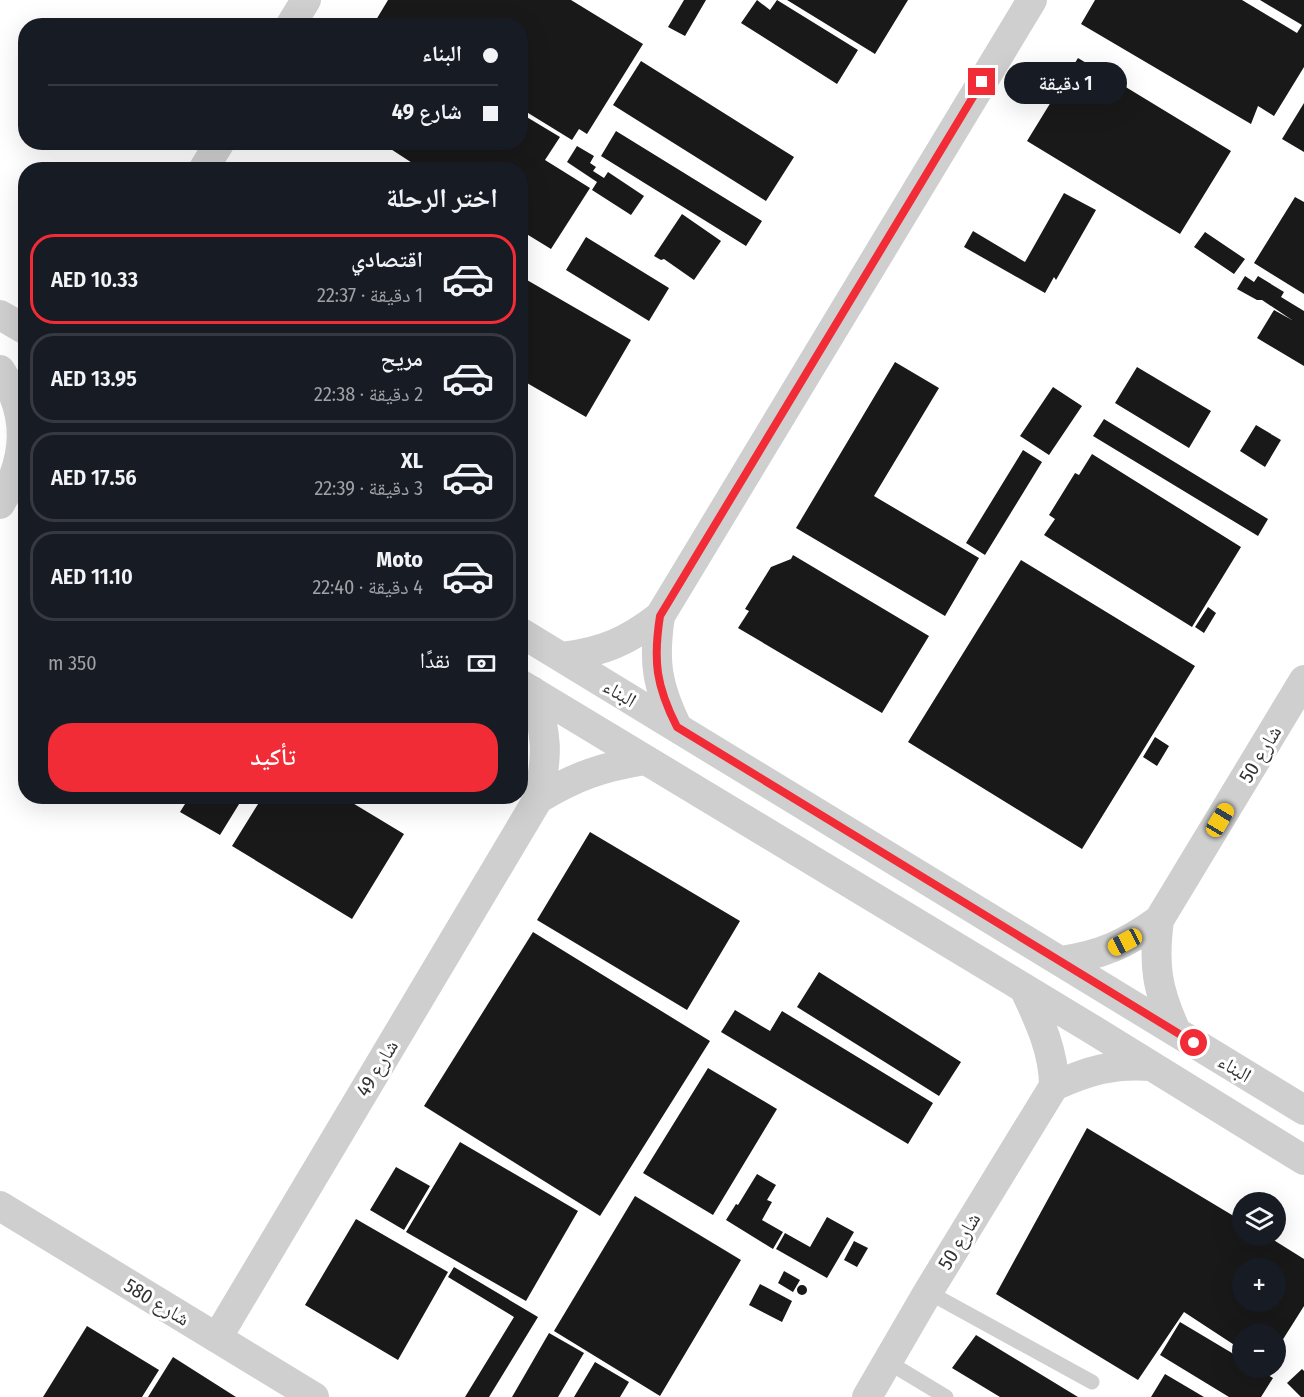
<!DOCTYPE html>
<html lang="ar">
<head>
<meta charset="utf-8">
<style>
	:root { --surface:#171b24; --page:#20242c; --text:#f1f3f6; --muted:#9ea1a6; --line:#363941; --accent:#f12c36 }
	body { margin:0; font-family:"Fira Sans Condensed","Noto Naskh Arabic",sans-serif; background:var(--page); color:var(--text); direction:rtl; height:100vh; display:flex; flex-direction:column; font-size:22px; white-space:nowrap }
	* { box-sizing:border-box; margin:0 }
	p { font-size:20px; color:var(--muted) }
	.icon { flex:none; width:33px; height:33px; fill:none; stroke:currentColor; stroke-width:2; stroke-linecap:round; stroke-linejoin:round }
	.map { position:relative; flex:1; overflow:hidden; direction:ltr }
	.details { position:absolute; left:18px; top:162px; width:510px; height:642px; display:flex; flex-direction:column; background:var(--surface); border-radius:24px; box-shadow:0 6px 24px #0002; direction:rtl }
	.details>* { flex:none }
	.hud { position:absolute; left:18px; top:18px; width:510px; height:132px; border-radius:24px; box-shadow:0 6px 24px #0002; direction:rtl; display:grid; align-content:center; height:132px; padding:0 30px; background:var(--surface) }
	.controls { position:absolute; left:1232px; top:1192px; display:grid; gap:12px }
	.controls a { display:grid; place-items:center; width:54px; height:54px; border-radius:50%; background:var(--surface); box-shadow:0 6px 24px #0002; font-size:30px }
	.end { position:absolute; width:27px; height:27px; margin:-14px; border:8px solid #f12c36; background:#fff; box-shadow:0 0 0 3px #fff }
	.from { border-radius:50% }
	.bubble { position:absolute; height:42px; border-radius:21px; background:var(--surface); box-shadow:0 6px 24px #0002; font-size:20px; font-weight:600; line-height:42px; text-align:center; direction:rtl }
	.car { position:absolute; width:18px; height:36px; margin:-18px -9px; border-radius:8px; box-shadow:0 0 4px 2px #0007; background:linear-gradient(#f5c518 24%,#345 0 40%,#f5c518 0 76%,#345 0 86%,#f5c518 0) }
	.hud b { display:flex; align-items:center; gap:21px; height:57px; font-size:22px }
	.hud b+b { border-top:2px solid var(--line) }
	.hud i { width:15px; height:15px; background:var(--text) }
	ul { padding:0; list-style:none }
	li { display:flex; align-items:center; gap:18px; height:90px; margin:0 12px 9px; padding:0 18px; border:3px solid var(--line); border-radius:24px }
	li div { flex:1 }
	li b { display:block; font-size:22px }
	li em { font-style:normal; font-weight:600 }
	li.selected { border-color:var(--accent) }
	li>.icon { width:54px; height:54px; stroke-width:1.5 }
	h2 { padding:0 30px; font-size:27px; line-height:72px }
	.pay { display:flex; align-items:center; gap:15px; height:66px; padding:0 30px; font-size:22px }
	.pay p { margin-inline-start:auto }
	.primary-button { display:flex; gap:12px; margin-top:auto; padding:12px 30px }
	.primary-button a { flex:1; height:69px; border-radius:24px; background:var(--accent); color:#fff; font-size:24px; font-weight:600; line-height:69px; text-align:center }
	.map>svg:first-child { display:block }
	.building { fill:#191919; fill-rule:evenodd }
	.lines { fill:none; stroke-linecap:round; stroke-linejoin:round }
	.service { stroke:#cfcfcf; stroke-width:15 }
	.minor { stroke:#cfcfcf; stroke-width:30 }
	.route { stroke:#f12c36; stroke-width:8 }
	.labels { text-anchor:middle; stroke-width:6; stroke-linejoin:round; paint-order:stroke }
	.street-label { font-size:20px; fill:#323232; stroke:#fff }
</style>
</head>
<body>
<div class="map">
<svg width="1304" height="1397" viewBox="0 0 1304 1397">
	<rect width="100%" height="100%" fill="#fff"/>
	<path class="building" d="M388 0H571L643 44 587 134 579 129 572 140 520 108V26H385L376 20Z
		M684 0H706L685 36 668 27Z
		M757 0 770 10 777 0 858 50 837 84 741 23Z
		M787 0H908L875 54Z
		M1095 0H1242L1297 33 1302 25 1260 0H1304V67L1274 116 1258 106 1251 124 1081 24Z
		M1078 58 1231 151 1180 234 1027 141Z
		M641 61 794 157 766 201 613 105Z
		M1304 103V152L1282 139Z
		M520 113 560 137 545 160 590 188 551 249 520 230V170H423L380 142H520Z
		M616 131 762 221 746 246 601 156Z
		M577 146 594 156 590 163 596 167 593 171 604 178 608 172 644 196 631 215 592 190 597 182 567 162Z
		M1064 193 1096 210 1056 280 1054 277 1045 293 964 247 973 231 1025 262Z
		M1295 197 1304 202V294L1254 263Z
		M682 214 721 241 694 280 664 259 661 260 654 256Z
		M1205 232 1245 259 1234 274 1194 247Z
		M586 237 669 288 649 321 566 270Z
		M520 276 631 340 586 417 520 379Z
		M1245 276 1254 282 1258 276 1284 292 1281 297 1304 311V366L1257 338 1274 310 1292 320 1262 300H1257L1237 289Z
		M895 362 939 388 874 496 979 558 945 616 796 528Z
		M1137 367 1211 411 1189 448 1115 403Z
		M1053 387 1082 406 1049 455 1020 436Z
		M1104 419 1268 519 1258 536 1093 436Z
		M1256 425 1281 440 1265 467 1240 451Z
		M1023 450 1042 462 985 555 966 543Z
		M1092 454 1241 547 1192 627 1044 535 1055 519 1049 515 1075 473 1079 475Z
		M793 555 929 636 882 713 738 628 749 611 745 609 771 567 791 559Z
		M1021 560 1195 666 1082 849 908 742Z
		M1208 607 1216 613 1204 633 1195 627Z
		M1155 737 1169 746 1157 766 1143 757Z
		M190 796H244L220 835 180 812Z
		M263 796H341L404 834 352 919 232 846Z
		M590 832 740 921 687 1010 537 920Z
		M533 932 710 1041 600 1216 424 1106Z
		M819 972 961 1062 939 1096 797 1007Z
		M735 1010 770 1031 782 1011 933 1103 908 1144 721 1032Z
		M708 1068 777 1109 713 1215 643 1173Z
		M1087 1128 1242 1221V1236H1267L1304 1259V1306L1275 1352V1335H1242V1350L1184 1312 1138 1380 996 1294ZM1242 1269H1275V1302H1242Z
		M460 1142 578 1211 526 1301 406 1232Z
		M396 1167 430 1186 404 1230 370 1210Z
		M757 1174 776 1185 767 1200 772 1202 762 1220 783 1232 773 1249 726 1220 736 1204 738 1205Z
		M635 1196 741 1260 660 1396 554 1331Z
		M827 1217 854 1232 827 1278 776 1249 785 1233 810 1247Z
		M356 1219 448 1272 398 1360 305 1305Z
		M854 1241 868 1248 857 1267 844 1260Z
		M454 1267 538 1317 489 1397H465L514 1317 448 1277Z
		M784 1271 800 1280 793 1292 778 1283Z
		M760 1284 792 1301 782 1322 749 1305Z
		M797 1290a5 5 0 1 1 10 0a5 5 0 1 1-10 0Z
		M1180 1322 1242 1359V1368H1257L1273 1378 1261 1397H1229L1160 1355Z
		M87 1326 159 1370 142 1397H43Z
		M549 1333 584 1353 558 1397H512Z
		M976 1335 1078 1397H1000L952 1368Z
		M173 1357 236 1397H148Z
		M595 1362 629 1382 620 1397H574Z
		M1302 1369 1304 1371V1397H1301L1287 1383Z
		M1165 1374 1204 1397H1151Z"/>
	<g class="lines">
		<path class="service" d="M928 1292 1092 1382
			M888 1362 946 1397"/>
		<path class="minor" d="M290 26 306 0
			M203 170 220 142
			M0 315 26 330
			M0 370C30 414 28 458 0 504
			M660 616C653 662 657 686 677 727
			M520 632 1304 1110
			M562 657C603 652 628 641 660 616L1032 0
			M520 684 1090 1028 1304 1160
			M538 799C576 776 602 767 645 760
			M1159 920C1153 965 1157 990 1176 1031
			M1061 961C1101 955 1126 944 1159 920L1304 680
			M1054 1086C1088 1071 1113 1063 1151 1066
			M0 1206 314 1397
			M217 1338 538 799C548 756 548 733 532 691
			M867 1397 928 1292 1054 1086C1054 1051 1039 1020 1024 988"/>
	</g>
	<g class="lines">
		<path class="route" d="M982 82 660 616C653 661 656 686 677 727L1194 1043"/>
	</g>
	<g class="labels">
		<g class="street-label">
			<text transform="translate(620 693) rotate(31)" y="7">البناء</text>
			<text transform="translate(1260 754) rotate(-59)" y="7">شارع 50</text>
			<text transform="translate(377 1068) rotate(-59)" y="7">شارع 49</text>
			<text transform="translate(1235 1068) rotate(31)" y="7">البناء</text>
			<text transform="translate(959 1241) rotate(-59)" y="7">شارع 50</text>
			<text transform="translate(157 1302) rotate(31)" y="7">شارع 580</text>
		</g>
	</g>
</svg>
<div class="controls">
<a><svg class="icon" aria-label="layers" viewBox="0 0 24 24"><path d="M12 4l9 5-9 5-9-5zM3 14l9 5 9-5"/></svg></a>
<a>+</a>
<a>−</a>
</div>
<i class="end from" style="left:1194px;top:1043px"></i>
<i class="end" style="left:982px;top:82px"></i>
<div class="bubble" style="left:1004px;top:62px;width:123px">1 دقيقة</div>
<i class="car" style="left:1220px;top:820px;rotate:31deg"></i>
<i class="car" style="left:1125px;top:942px;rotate:242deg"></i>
<div class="hud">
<b><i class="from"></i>البناء</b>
<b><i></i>شارع 49</b>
</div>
<section class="details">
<h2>اختر الرحلة</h2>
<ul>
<li class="selected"><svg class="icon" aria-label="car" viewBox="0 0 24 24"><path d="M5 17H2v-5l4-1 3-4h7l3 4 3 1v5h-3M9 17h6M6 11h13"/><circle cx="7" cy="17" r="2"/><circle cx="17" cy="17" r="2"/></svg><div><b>اقتصادي</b><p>1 دقيقة · 22:37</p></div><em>AED 10.33</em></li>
<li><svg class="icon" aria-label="car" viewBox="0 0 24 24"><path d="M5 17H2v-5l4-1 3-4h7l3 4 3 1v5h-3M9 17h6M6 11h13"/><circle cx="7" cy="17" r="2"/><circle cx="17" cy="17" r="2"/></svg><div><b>مريح</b><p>2 دقيقة · 22:38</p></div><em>AED 13.95</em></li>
<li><svg class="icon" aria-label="car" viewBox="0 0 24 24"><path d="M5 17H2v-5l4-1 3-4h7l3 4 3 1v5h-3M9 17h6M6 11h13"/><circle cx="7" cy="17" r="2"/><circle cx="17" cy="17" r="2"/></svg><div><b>XL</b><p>3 دقيقة · 22:39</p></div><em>AED 17.56</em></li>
<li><svg class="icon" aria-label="car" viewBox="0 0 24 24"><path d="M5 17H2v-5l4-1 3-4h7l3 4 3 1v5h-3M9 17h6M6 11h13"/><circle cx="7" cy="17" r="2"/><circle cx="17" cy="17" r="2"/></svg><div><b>Moto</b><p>4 دقيقة · 22:40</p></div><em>AED 11.10</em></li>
</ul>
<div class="pay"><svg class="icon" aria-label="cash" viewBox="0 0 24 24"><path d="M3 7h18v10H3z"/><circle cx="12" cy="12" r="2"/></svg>نقدًا<p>350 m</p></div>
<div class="primary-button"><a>تأكيد</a></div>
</section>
</div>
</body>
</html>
